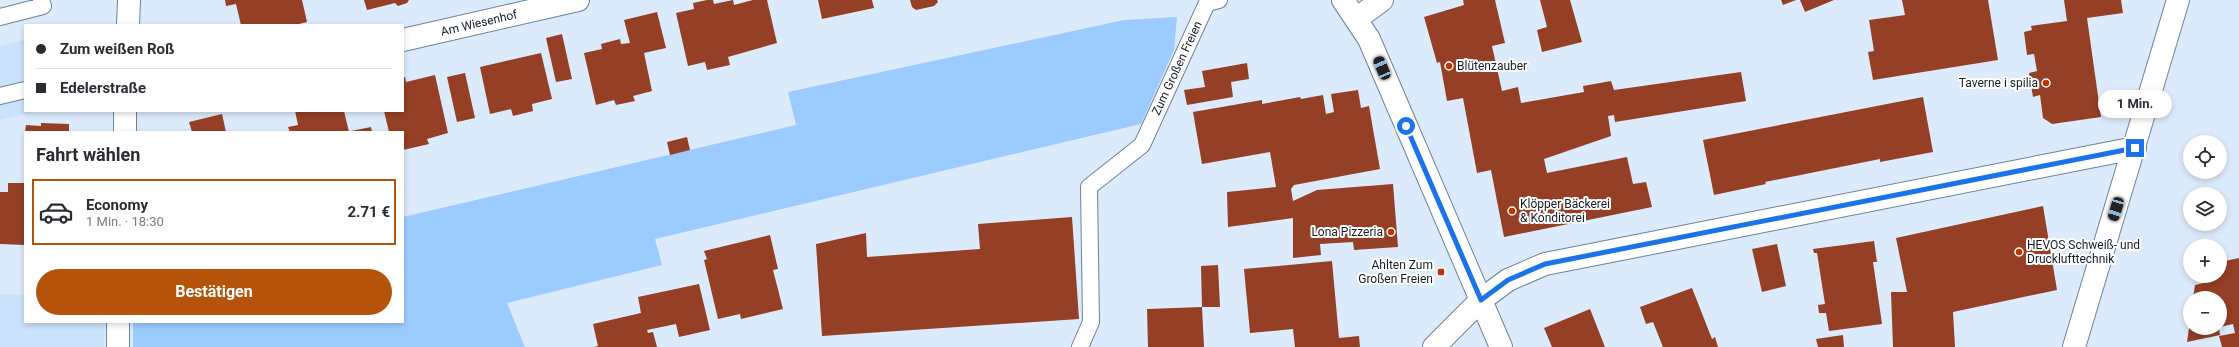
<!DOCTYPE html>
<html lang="de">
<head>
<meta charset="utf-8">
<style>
	:root { --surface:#fff; --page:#f7f7f7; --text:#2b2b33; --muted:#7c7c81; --line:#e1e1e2; --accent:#b45309 }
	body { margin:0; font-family:Roboto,sans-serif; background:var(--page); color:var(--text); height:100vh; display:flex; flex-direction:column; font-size:15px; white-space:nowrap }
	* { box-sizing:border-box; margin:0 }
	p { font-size:13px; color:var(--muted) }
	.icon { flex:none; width:22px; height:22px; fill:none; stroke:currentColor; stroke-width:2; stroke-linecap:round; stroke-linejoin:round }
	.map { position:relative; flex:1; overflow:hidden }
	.details { position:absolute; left:24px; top:131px; width:380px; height:192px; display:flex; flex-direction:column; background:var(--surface); border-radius:0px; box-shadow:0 2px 6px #0003 }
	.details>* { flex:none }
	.hud { position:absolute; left:24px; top:24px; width:380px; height:88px; border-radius:0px; box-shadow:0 2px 6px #0003; display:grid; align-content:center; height:88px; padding:0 12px; background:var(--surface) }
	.buttons { position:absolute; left:2183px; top:135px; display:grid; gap:8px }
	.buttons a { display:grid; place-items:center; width:44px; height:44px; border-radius:50%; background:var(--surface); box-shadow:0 2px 6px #0003; font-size:20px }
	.end { position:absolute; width:18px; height:18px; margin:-9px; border:5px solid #1a73e8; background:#fff; box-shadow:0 0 0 2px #fff }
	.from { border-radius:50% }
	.bubble { position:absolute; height:28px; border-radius:14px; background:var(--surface); box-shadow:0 2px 6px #0003; font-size:13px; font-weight:700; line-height:28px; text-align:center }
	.car { position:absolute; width:12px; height:24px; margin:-12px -6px; border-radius:5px; box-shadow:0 0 3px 1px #0007; background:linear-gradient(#222 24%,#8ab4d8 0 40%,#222 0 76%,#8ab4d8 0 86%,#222 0) }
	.hud b { display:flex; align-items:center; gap:14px; height:38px; font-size:15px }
	.hud b+b { border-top:1px solid var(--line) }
	.hud i { width:10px; height:10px; background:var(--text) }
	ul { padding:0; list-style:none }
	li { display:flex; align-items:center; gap:12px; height:66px; margin:0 8px 6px; padding:0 4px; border:2px solid transparent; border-radius:0px }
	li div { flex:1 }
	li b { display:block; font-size:15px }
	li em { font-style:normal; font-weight:700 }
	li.current { border-color:var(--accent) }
	li>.icon { width:36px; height:36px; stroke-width:1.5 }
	h2 { padding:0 12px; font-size:18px; line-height:48px }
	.button { display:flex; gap:8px; margin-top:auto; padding:8px 12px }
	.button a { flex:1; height:46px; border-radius:24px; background:var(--accent); color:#fff; font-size:16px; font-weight:700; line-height:46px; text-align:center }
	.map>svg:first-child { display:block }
	.built { fill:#cae2fc }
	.green { fill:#9cccff }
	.building { fill:#943f26 }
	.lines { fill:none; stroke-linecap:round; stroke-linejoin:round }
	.lane-casing { stroke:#6c829b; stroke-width:18 }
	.street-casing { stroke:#6c829b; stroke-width:24 }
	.lane { stroke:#fff; stroke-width:16 }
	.street { stroke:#fff; stroke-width:22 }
	.route { stroke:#1a73e8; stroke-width:5 }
	.poi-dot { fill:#bf3700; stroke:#fff; stroke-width:1.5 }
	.labels { text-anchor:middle; stroke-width:4; stroke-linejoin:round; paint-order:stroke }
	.street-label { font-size:12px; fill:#141d27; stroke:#fff }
	.poi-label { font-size:12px; fill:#141d27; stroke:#fff; text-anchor:start }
</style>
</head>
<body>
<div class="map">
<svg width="2239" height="347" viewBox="0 0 2239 347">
	<rect width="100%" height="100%" fill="#dcebfb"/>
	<path class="built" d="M25 40V111H37L0 120V46Z
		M0 294 25 295V322H105L104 347H0Z"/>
	<path class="green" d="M1177 17 1174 50 1141 124 655 239 662 265 507 303 525 347H133V322H403V217L796 125 788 92 1124 20Z"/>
	<path class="building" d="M225 0H302L307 22 295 25H241L236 4 226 6Z
		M364 0H409L407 3 398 6 395 3 367 10Z
		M707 0H713L714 4 733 0 734 5 753 0H767L777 43 728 57 730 65 707 70 705 62 688 66 676 13 694 9 693 3Z
		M818 0H872L874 8 822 19Z
		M910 0H937L938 2 934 6 916 10 912 7Z
		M1463 0H1495L1505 43 1492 46 1502 91 1518 87 1521 103 1584 92 1583 86 1611 81 1614 90 1741 72 1746 101 1615 122 1614 115 1608 116 1611 136 1544 159 1547 173 1627 157 1633 184 1646 182 1652 207 1504 237 1491 170 1477 173 1463 98 1447 101 1440 62 1437 63 1424 17 1464 5Z
		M1540 0H1570L1582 42 1542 52 1537 30 1547 27Z
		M1781 0H1796L1783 5Z
		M1800 0H1834L1805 12Z
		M1902 0H1988L1998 60 1873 80 1868 52 1874 51 1869 20 1905 15Z
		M2064 0H2121L2123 13 2087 18 2101 117 2052 124 2043 118 2040 95 2033 97 2029 73 2037 71 2034 54 2027 55 2024 32 2032 30 2031 26 2067 21Z
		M657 12 666 48 644 53 652 91 633 96 635 101 616 105 614 100 596 105 584 53 602 49 601 44 620 39 621 44 630 43 624 20Z
		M562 34 572 79 556 82 546 38Z
		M541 53 552 99 532 104 533 111 513 116 511 109 490 114 480 67Z
		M1247 63 1249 79 1231 82 1233 97 1187 105 1184 90 1205 87 1202 71Z
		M465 73 475 118 457 122 447 77Z
		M435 75 448 133 427 139 429 144 403 150V132H389L384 111H403V77H405L406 82Z
		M1358 90 1361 108 1369 106 1380 169 1294 185 1291 189 1293 201 1317 190 1393 184 1398 247 1354 250 1353 242 1320 244 1321 255 1293 258V218L1228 227 1227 192 1276 187 1270 152 1202 164 1193 112 1262 100V104L1300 97 1301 99 1323 95 1326 114 1334 112 1331 94Z
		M1923 97 1933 152 1880 162V159L1765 182 1766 184 1714 195 1703 140Z
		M295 111H344L349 132H290L288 127 298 125Z
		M222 114 226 132H192L189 122Z
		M41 123 69 124V132H25L26 125 41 126Z
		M371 127 372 132H351V131Z
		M687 137 690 150 670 155 667 142Z
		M8 183H25V245L0 244V192H8Z
		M2043 206 2057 290 1953 312 1955 347H1893L1891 292H1907L1896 238Z
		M1072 217 1079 319 822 336 816 244 866 233 867 257 980 249 978 224Z
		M770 235 778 269 773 270 783 309 741 319 740 314 718 319 704 260 707 259 704 251Z
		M1874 241 1877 262H1873L1882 324 1829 331 1826 313H1819L1818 305 1825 304 1817 253H1814L1813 249Z
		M1777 244 1786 286 1762 292 1752 249Z
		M2239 258V347H2222L2219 336 2235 333 2233 324 2220 327V298H2193L2195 285 2208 282 2206 276H2220V262Z
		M1332 261 1339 338 1359 336 1360 347H1295L1293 329 1250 333 1244 269Z
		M1218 265 1220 307H1202L1201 266Z
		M699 284 710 330 679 337 676 324 647 330 648 333 653 332 657 347H594L598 346 593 324 641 313 638 297Z
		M1692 288 1712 339 1715 337 1718 347H1663L1653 322 1646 324 1640 307Z
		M1202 307 1204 347H1148L1147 309Z
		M1590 309 1605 347H1552L1544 328Z
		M2189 328H2219L2220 335 2187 342Z
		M1843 335 1844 347H1818L1816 339Z"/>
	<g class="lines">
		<g class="lane-casing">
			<path id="lane" d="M0 17 43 6 41 0
				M0 96 25 90
				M1080 347 1091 322 1089 187 1142 145 1207 3 1219 0"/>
		</g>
		<g class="street-casing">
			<path id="street" d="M1343 0 1369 39 1501 347
				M1356 19 1382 0
				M128 25 129 0
				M403 40 578 0
				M125 132V111
				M118 347V322
				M1434 347 1481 300 1508 280 1545 264 2135 148
				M2074 347 2178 0"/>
		</g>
		<use href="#lane" class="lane"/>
		<use href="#street" class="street"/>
	</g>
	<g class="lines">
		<path class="route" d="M1406 126 1481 300 1508 280 1545 264 2135 148"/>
	</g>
	<g class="poi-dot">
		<circle cx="1449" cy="66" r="4"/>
		<circle cx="2046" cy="83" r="4"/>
		<circle cx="1512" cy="211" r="4"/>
		<circle cx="1391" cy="232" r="4"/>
		<circle cx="2019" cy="252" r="4"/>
		<rect x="1437" y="268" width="8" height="8" rx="2"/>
	</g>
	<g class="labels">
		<g class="street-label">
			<text transform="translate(479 23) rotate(-13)" y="4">Am Wiesenhof</text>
			<text transform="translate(1177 68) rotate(-65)" y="4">Zum Großen Freien</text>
		</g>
		<g class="poi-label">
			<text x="1457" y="70">Blütenzauber</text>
			<text x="2038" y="87" text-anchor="end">Taverne i spilia</text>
			<text x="1520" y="208">Klöpper Bäckerei<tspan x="1520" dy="14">&amp; Konditorei</tspan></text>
			<text x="1383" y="236" text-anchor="end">Lona Pizzeria</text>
			<text x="2027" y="249">HEVOS Schweiß- und<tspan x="2027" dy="14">Drucklufttechnik</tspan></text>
			<text x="1433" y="269" text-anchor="end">Ahlten Zum<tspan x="1433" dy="14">Großen Freien</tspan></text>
		</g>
	</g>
</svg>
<div class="buttons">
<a><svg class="icon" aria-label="locate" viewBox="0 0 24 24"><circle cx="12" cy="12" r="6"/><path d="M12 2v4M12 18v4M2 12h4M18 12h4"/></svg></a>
<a><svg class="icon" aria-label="layers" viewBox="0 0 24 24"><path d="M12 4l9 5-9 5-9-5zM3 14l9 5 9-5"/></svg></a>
<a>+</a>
<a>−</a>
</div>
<i class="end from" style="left:1406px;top:126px"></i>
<i class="end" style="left:2135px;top:148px"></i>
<div class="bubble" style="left:2098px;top:90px;width:74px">1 Min.</div>
<i class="car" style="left:1382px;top:68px;rotate:337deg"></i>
<i class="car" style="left:2116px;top:209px;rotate:197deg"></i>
<div class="hud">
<b><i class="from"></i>Zum weißen Roß</b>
<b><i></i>Edelerstraße</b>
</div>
<section class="details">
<h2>Fahrt wählen</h2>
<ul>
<li class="current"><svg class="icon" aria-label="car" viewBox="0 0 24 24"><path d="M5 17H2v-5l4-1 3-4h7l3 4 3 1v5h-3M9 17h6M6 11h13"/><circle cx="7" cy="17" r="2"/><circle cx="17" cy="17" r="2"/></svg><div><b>Economy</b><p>1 Min. · 18:30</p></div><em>2.71 €</em></li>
</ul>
<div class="button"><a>Bestätigen</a></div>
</section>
</div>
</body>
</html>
